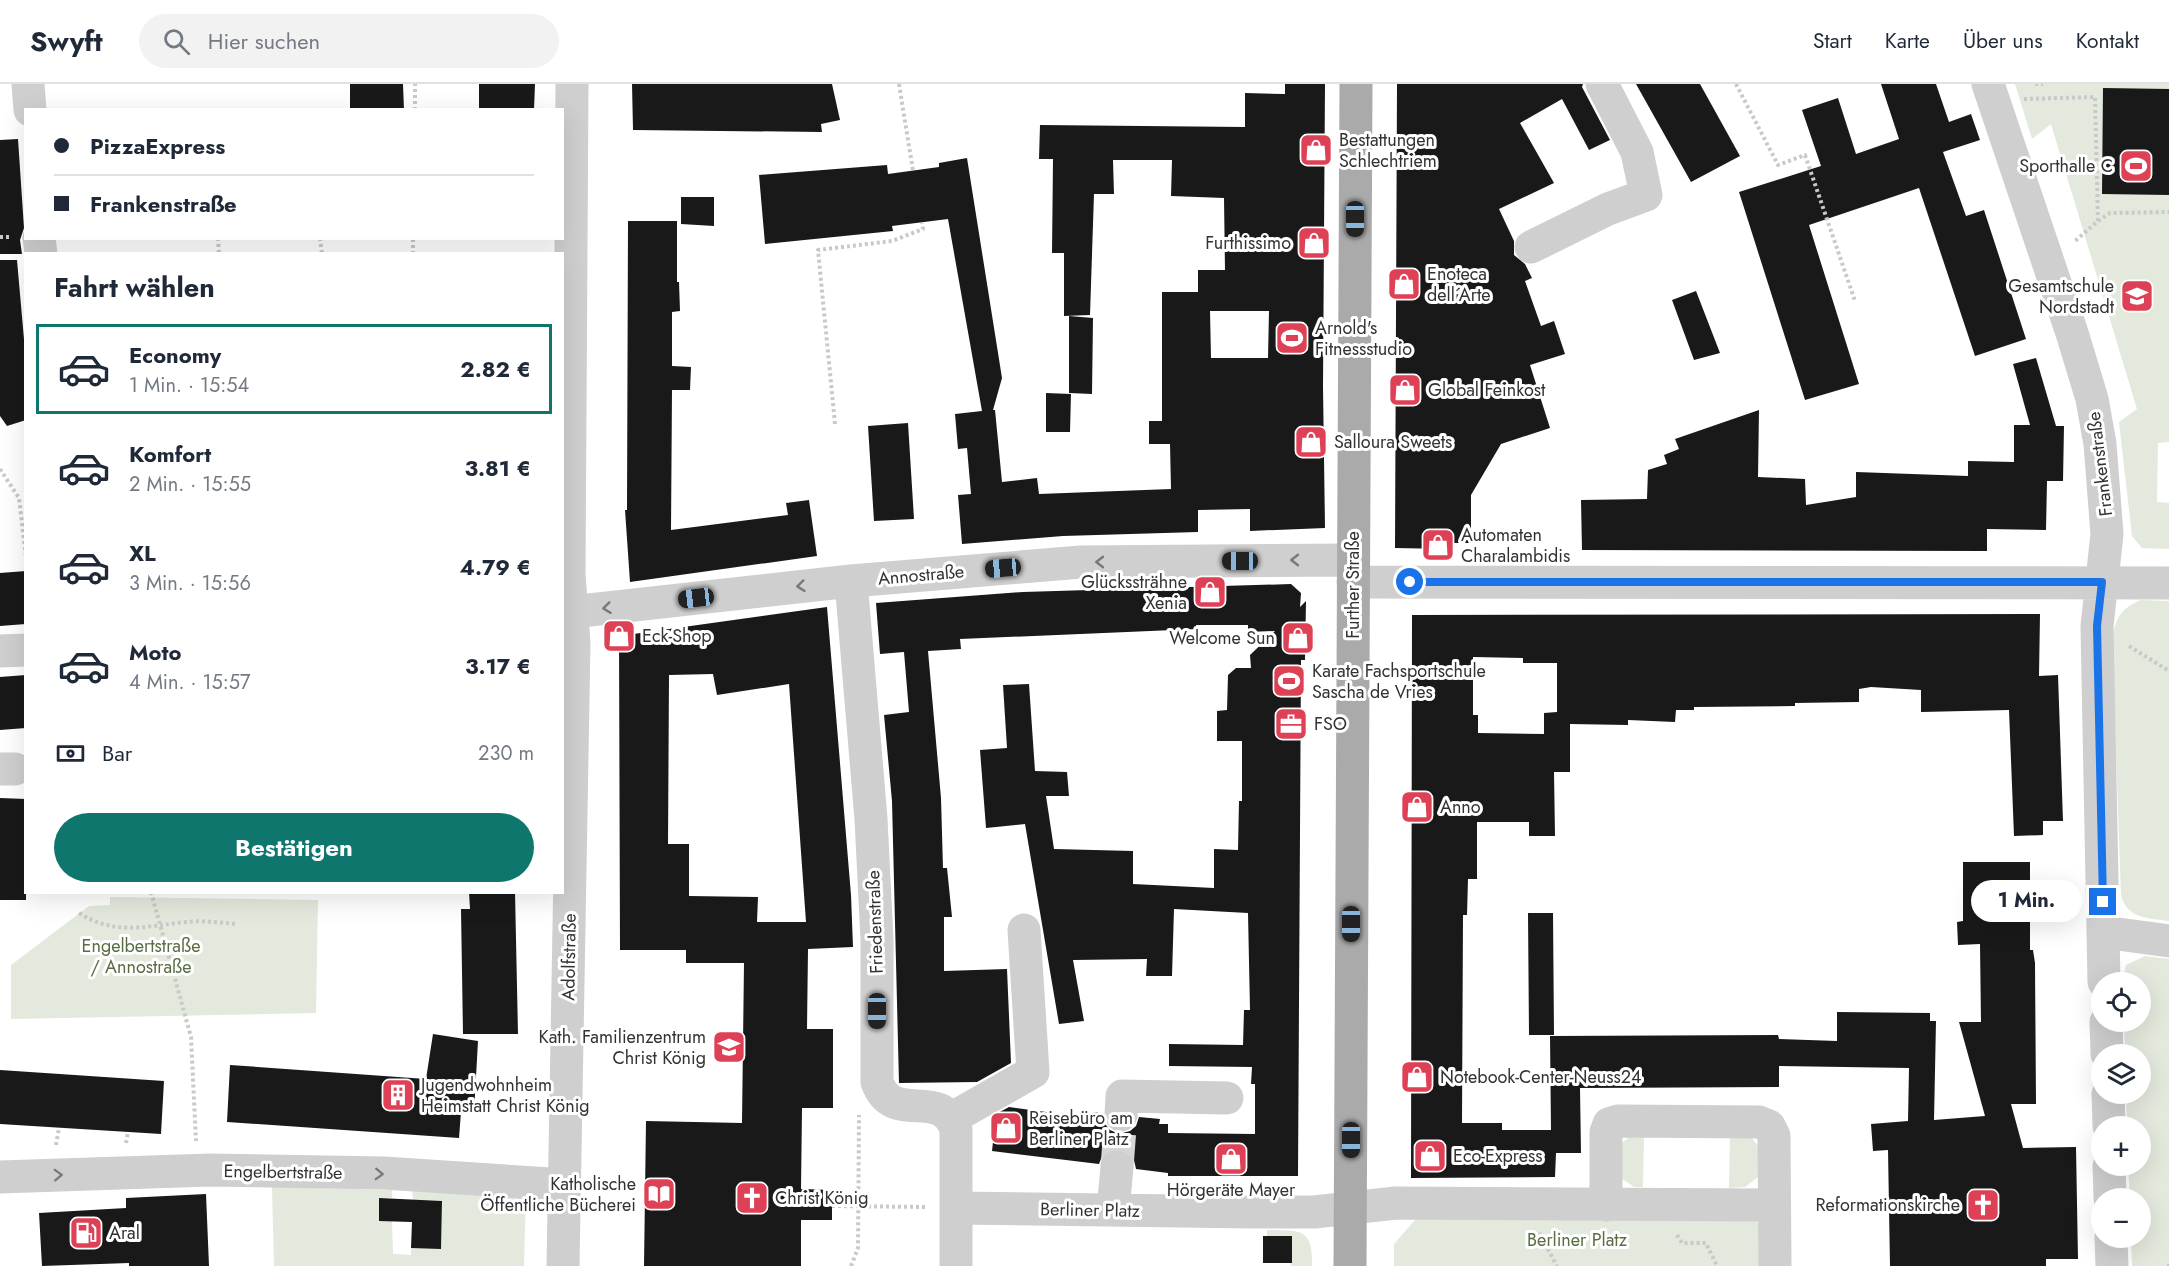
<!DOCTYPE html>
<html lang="de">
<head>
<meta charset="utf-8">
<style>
	:root { --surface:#fff; --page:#f2f2f3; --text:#1f2937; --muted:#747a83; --line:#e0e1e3; --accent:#0f766e }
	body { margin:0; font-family:Jost,sans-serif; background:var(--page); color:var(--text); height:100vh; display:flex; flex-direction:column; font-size:22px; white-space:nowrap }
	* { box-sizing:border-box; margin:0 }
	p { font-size:20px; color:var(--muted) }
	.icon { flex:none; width:33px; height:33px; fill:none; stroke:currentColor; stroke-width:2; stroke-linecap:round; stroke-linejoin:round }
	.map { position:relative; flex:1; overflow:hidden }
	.drawer { position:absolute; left:24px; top:168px; width:540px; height:642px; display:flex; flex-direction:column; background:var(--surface); border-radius:0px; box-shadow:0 6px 24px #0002 }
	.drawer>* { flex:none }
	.hud { position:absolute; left:24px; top:24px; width:540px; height:132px; border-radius:0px; box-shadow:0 6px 24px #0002; display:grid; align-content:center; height:132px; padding:0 30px; background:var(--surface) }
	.fabs { position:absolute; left:2091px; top:888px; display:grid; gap:12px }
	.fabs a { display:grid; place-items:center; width:60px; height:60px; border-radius:50%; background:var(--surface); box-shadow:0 6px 24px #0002; font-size:30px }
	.end { position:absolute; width:27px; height:27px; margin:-14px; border:8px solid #1a73e8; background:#fff; box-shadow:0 0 0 3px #fff }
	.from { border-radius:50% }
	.bubble { position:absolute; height:42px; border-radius:21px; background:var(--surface); box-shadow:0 6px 24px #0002; font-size:20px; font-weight:700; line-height:42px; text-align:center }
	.car { position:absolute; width:18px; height:36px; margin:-18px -9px; border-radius:8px; box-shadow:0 0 4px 2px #0007; background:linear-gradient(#222 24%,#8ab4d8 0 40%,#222 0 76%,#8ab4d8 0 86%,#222 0) }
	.hud b { display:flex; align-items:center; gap:21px; height:57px; font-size:22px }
	.hud b+b { border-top:2px solid var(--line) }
	.hud i { width:15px; height:15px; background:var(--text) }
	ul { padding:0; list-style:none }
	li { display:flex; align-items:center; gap:18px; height:90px; margin:0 12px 9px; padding:0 18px; border:3px solid transparent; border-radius:0px }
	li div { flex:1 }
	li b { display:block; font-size:22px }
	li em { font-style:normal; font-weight:700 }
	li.current { border-color:var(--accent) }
	li>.icon { width:54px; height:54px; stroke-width:1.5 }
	h2 { padding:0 30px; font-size:27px; line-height:72px }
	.pay { display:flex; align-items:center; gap:15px; height:66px; padding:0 30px; font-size:22px }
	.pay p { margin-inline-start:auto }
	.action { display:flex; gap:12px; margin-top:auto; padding:12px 30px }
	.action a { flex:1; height:69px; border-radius:36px; background:var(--accent); color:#fff; font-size:24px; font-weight:700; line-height:69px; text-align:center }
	header { display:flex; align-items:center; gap:36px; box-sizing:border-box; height:84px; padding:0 30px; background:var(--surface); border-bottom:2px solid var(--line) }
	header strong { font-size:28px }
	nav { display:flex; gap:33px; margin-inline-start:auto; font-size:21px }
	.search { width:420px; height:54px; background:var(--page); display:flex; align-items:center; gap:15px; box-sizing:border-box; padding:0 21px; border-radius:33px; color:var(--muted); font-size:22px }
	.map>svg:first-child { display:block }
	.green { fill:#e3e9dc }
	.building { fill:#191919; fill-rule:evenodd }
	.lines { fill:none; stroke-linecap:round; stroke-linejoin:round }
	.minor-tunnel { stroke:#d6d6d6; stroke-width:33; stroke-dasharray:33 16; stroke-linecap:butt }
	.path { stroke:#c9c9c9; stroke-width:4; stroke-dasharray:3 3; stroke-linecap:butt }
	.minor { stroke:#cfcfcf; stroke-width:33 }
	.major { stroke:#aaa; stroke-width:33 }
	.oneway { stroke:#797979 }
	.route { stroke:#1a73e8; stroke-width:8 }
	.labels { text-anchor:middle; stroke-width:6; stroke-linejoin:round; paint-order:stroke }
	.poi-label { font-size:18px; fill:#323232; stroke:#fff; text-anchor:start }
	.street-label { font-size:18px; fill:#323232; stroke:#fff }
	.park-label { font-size:18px; fill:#586d41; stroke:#fff }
</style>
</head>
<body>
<header>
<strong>Swyft</strong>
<div class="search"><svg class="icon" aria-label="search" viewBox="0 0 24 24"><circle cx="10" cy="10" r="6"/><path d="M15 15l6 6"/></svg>Hier suchen</div>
<nav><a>Start</a><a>Karte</a><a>Über uns</a><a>Kontakt</a></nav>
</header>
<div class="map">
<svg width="2169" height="1182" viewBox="0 0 2169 1182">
	<rect width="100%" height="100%" fill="#fff"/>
	<path class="green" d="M2015 0H2169V358L2158 359 2157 418 2169 419V465L2142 464 2132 452 2119 338 2137 325 2051 40 2032 55Z
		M2141 516 2169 517V837C2148 834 2127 835 2121 811L2112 555C2115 535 2121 524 2141 516Z
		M110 813 318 816 316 929 11 935V881L89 822 110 821Z
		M2145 872 2169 875V1182H2132L2131 1154H2140V1114H2130L2128 1082H2140V1042H2127L2126 1010H2140V970H2125L2124 938H2140V898H2122L2126 881Z
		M1634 1049H1644L1643 1103H1634L1621 1094 1622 1059Z
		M1730 1050 1751 1053 1761 1066 1758 1093 1745 1103 1729 1104Z
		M272 1103 392 1106V1114H379L392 1137 393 1170 411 1171V1164H441L442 1117 413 1116 412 1106 526 1109 524 1182H274Z
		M1415 1130 1756 1135 1759 1141 1760 1182H1394V1160L1415 1136Z
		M1267 1146C1300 1147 1313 1143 1312 1182H1291L1292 1152H1267Z"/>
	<path class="building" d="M350 0H403L404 26H350Z
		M479 0H535L534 26H479Z
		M632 0H832L840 36 821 40 822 48 633 46Z
		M1285 0H1325L1323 303 1325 444 1250 447V425L1198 426V448L1063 452 962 460 958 411 971 410 967 364 958 365 955 330 982 327 948 135 892 142 893 147 765 160 759 91 887 81 888 90 939 83V79L967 74 1002 294 993 326H995L1002 398 1037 394 1039 410 1171 405 1170 360H1149V337H1162V208H1198V186H1225L1224 114 1171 112 1172 76H1113L1114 110H1094L1090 231 1064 232V169H1052L1053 75H1039L1040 41 1245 43V9L1285 10ZM1210 227H1269L1268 274H1211Z
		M1397 0H1583L1582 3 1610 56 1589 66 1562 15 1520 39 1554 99 1499 125 1514 157V171L1525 180 1532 194 1525 197 1541 242 1554 237 1565 270 1530 281 1550 344 1501 360 1471 411V459H1446V465L1395 464Z
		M1636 0H1700L1740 72 1691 98Z
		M1881 0H1936L1949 38 1971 30 1980 56 1943 68 1966 132 1984 126 2026 255 1975 272 1919 104 1809 141 1859 300 1805 316 1739 108 1821 82 1802 26 1838 14 1856 70 1899 55Z
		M2103 4 2169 5V111L2102 110Z
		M18 55 24 144 20 156 22 170H0V56Z
		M681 113H714V142L681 140Z
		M628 137H677V198H679L680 227 672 228V282L691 283 690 306H672L671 446 788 431 786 419 809 416 817 472 630 498 625 426H627Z
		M0 176H17L26 278V336L7 342 0 332Z
		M1696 207 1720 269 1694 276 1672 216Z
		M1069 232 1093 234 1092 310 1069 309Z
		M2036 274 2056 342H2064L2063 397H2047L2046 446 1987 445V467L1582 466 1581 416 1647 415 1648 386 1667 380 1664 371 1679 365 1675 355 1759 326 1758 393 1805 395 1806 421 1856 413V388L1968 392V377L2014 378V341H2030L2013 280Z
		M1046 309 1071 310 1070 348H1046Z
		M908 339 914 435 874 437 868 342Z
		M26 487V540L0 542V489Z
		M1291 500 1301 509 1300 523 1306 517 1305 576H1301L1298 1092H1168V1089L1136 1085 1134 1076 1128 1068 1118 1064 1109 1066 1102 1072 1099 1080 992 1067 996 1030 1009 1023 1091 1034 1092 1028 1102 1029 1105 1040 1110 1046 1119 1050 1130 1047 1136 1042 1139 1033 1160 1035 1159 1040H1168V1049L1255 1050V1000H1251L1252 983 1169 982V960L1243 961 1244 926H1250L1248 829 1174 825 1172 892H1146L1147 875 1073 876 1084 937 1059 940 1025 740 986 744 980 666 1007 664 1003 601 1029 600 1035 687 1067 688 1069 712H1046L1054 765 1133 767V800L1214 804V765L1238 766 1239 717H1242V657H1217V627L1227 626 1228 591 1236 584H1251L1250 571 1275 547 1248 548V541H1196L1197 545 960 555 961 565 928 567 941 714 943 784H947L952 833H944V887L1007 885 1011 979 977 998 899 999 892 717 884 631 909 628 904 568 880 570 876 519 1023 508Z
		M827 523 851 811 853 863 808 865 807 945H833V1024H802L801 1105 832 1106V1136H801V1182H644L646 1037 742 1039 744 879H686V866H620L619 552ZM713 590 717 611 789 600 806 838H757L758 813 689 812V760H668L669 591Z
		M2040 530 2039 592 2058 591 2063 737H2043V751L2014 752 2009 626 1921 628V606L1871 603 1859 605V618L1795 619V622L1694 623V626H1676L1675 638 1628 636V641L1570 640V688H1554L1555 752H1529V738H1477V795H1468L1467 831H1463L1462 1039H1502V1046H1551L1550 952 1778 951 1779 955 1837 957V928L1930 929V937H1936L1934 1036 1985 1032 1959 938H1981L1980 860 1958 861 1957 838 1963 837V778H2030V866H2033L2035 879 2036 1020H2011L2023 1064 2076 1063 2078 1175H2046V1182H1890L1888 1066 1873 1067 1871 1040 1908 1037 1909 984 1779 982V1003L1580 1004 1581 1069H1556L1555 1093 1411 1094 1412 531ZM1473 573 1523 574V579H1557V628L1544 629V650L1478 649V631H1473Z
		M26 591V644L0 646V593Z
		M0 714 26 715V816H0Z
		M469 808H515L518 950H463L461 825H470Z
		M1528 829H1553L1554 951H1529Z
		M433 950 478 957 474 1029 461 1028 459 1054 227 1038 230 981 426 995Z
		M0 986 164 997 161 1050 0 1040Z
		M206 1110 209 1182H129V1179L42 1182 39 1129 126 1124V1114Z
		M379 1114 442 1117 441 1165 411 1164 412 1138 379 1137Z
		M1263 1152H1292V1179H1263Z"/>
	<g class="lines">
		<path class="minor-tunnel" d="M1117 1083 1121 1031"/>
		<path class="path" d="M899 0 913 87
			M1736 0 1778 81 1805 71 1855 217
			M2035 0H2043
			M2024 15 2095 13 2098 137 2074 158
			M415 26V0
			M2098 137 2110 129 2169 128
			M0 153H10
			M218 154 219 170
			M320 154 322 170
			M413 170V154
			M835 340 818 166 892 157 923 145 922 139
			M0 385 19 414 26 473
			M2129 562 2169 587
			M151 808 191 953 196 1057
			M79 829C115 852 147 842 186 838 203 836 221 839 237 840
			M126 1059 128 1048
			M56 1061 59 1044
			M832 1122 927 1123
			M1539 1149 1557 1182
			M1677 1151 1682 1159H1706L1717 1182
			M851 1182 858 1164 859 1031
			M2167 1182H2169"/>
		<path class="minor" d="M28 0 30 26
			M1602 0 1637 68 1646 111
			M1988 0 2072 249 2092 315 2100 360 2107 450 2097 542 2104 898
			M39 154 41 170
			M1531 163 1608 125 1646 111
			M851 497 871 735 877 856V998C893 1043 940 1001 956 1045V1182
			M1353 498 2169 499
			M562 529 851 497 1081 478 1353 476
			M0 567 26 566
			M0 685H15
			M2103 848 2169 857
			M2106 938 2107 970
			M2108 1010 2109 1042
			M1121 1031 1122 1012 1227 1014
			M952 1034 1033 988 1024 846
			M2109 1082 2110 1114
			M0 1093 210 1086 384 1089 566 1101
			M1606 1121V1048L1609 1040 1618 1037 1759 1038 1769 1042 1774 1052 1775 1182
			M956 1124 1252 1128H1314L1396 1119 1774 1121
			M1113 1126 1117 1083
			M2111 1154 2112 1182
			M563 1182 574 559 569 490 572 0"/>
		<path class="major" d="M1350 1182 1356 0"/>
	</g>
	<defs><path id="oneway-chevron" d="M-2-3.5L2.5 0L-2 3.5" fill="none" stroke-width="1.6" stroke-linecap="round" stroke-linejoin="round" transform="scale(1.5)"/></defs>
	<g class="oneway">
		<use href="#oneway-chevron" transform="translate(1295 476) rotate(180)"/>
		<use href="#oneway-chevron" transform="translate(1100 478) rotate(180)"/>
		<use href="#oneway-chevron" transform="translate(801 502) rotate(174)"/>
		<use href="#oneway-chevron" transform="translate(607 524) rotate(173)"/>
		<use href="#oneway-chevron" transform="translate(379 1090) rotate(2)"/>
		<use href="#oneway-chevron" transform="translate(58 1091) rotate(-2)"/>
	</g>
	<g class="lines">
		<path class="route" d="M1410 498H2102L2097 542 2103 818"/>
	</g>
	<defs>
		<g id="shop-square" transform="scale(1.725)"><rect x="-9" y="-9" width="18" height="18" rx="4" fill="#de4056" stroke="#fff"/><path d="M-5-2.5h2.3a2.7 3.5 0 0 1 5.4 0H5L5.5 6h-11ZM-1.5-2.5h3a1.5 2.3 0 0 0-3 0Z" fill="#fff"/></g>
		<g id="stadium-square" transform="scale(1.725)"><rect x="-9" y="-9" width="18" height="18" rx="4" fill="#de4056" stroke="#fff"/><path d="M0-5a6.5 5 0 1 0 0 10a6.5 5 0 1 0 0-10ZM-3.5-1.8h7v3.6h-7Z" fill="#fff"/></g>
		<g id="school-square" transform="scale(1.725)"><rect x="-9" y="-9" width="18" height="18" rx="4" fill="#de4056" stroke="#fff"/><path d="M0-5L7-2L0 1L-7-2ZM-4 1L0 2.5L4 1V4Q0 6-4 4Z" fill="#fff"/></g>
		<g id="office-square" transform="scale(1.725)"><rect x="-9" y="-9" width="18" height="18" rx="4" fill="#de4056" stroke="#fff"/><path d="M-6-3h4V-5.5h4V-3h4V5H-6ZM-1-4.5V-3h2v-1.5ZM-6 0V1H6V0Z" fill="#fff"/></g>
		<g id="building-square" transform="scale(1.725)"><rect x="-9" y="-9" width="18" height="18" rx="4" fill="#de4056" stroke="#fff"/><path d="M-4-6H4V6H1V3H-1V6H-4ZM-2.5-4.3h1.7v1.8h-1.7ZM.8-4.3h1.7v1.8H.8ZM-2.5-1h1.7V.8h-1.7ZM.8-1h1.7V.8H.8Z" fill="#fff"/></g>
		<g id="library-square" transform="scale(1.725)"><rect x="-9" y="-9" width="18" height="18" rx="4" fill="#de4056" stroke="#fff"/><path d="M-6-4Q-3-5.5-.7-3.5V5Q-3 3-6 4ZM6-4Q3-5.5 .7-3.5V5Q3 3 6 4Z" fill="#fff"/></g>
		<g id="church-square" transform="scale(1.725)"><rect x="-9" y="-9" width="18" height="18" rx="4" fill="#de4056" stroke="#fff"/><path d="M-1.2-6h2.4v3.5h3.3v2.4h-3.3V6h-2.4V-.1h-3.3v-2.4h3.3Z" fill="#fff"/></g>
		<g id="fuel-square" transform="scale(1.725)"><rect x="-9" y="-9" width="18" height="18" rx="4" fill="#de4056" stroke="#fff"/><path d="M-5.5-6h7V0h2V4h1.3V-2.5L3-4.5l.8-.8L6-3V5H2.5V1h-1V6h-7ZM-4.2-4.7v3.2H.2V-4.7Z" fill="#fff"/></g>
	</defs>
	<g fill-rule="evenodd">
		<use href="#shop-square" x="1316" y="66"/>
		<use href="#stadium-square" x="2136" y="82"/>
		<use href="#shop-square" x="1314" y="159"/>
		<use href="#shop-square" x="1404" y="200"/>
		<use href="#school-square" x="2137" y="212"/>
		<use href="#stadium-square" x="1292" y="254"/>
		<use href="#shop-square" x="1405" y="306"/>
		<use href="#shop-square" x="1311" y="358"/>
		<use href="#shop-square" x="1438" y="461"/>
		<use href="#shop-square" x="1210" y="508"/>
		<use href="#shop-square" x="619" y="552"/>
		<use href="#shop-square" x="1298" y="554"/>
		<use href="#stadium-square" x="1289" y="597"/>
		<use href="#office-square" x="1291" y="640"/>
		<use href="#shop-square" x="1417" y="723"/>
		<use href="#school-square" x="729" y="963"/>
		<use href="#shop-square" x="1417" y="993"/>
		<use href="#building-square" x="398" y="1011"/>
		<use href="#shop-square" x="1006" y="1044"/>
		<use href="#shop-square" x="1430" y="1072"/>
		<use href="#shop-square" x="1231" y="1075"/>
		<use href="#library-square" x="659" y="1110"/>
		<use href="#church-square" x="752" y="1114"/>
		<use href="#church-square" x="1983" y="1121"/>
		<use href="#fuel-square" x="86" y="1149"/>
	</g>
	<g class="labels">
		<g class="poi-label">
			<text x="1339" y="62">Bestattungen<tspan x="1339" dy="21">Schlechtriem</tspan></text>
			<text x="2113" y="88" text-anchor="end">Sporthalle C</text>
			<text x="1291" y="165" text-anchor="end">Furthissimo</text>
			<text x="1427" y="196">Enoteca<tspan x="1427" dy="21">dell´Arte</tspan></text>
			<text x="2114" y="208" text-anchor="end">Gesamtschule<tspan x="2114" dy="21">Nordstadt</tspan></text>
			<text x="1315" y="250">Arnold's<tspan x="1315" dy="21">Fitnessstudio</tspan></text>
			<text x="1428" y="312">Global Feinkost</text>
			<text x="1334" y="364">Salloura Sweets</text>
			<text x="1461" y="457">Automaten<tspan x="1461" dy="21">Charalambidis</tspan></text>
			<text x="1187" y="504" text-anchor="end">Glückssträhne<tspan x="1187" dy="21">Xenia</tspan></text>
			<text x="642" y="558">Eck-Shop</text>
			<text x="1275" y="560" text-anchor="end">Welcome Sun</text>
			<text x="1312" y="593">Karate Fachsportschule<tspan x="1312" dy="21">Sascha de Vries</tspan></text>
			<text x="1314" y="646">FSO</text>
			<text x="1440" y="729">Anno</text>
			<text x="706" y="959" text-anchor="end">Kath. Familienzentrum<tspan x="706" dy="21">Christ König</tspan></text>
			<text x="1440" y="999">Notebook-Center-Neuss24</text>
			<text x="421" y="1007">Jugendwohnheim<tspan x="421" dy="21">Heimstatt Christ König</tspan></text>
			<text x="1029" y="1040">Reisebüro am<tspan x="1029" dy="21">Berliner Platz</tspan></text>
			<text x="1453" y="1078">Eco-Express</text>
			<text x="636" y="1106" text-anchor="end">Katholische<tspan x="636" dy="21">Öffentliche Bücherei</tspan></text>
			<text x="1231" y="1112" text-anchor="middle">Hörgeräte Mayer</text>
			<text x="775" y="1120">Christ König</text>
			<text x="1960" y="1127" text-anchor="end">Reformationskirche</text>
			<text x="109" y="1155">Aral</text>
		</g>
		<g class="street-label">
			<text transform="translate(2100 380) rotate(-97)" y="6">Frankenstraße</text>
			<text transform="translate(921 491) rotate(-5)" y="6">Annostraße</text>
			<text transform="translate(1353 501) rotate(-90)" y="6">Further Straße</text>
			<text transform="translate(875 838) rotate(-92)" y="6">Friedenstraße</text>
			<text transform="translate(569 873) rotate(-89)" y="6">Adolfstraße</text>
			<text transform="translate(283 1088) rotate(1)" y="6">Engelbertstraße</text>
			<text transform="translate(1090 1126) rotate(1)" y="6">Berliner Platz</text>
		</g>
		<g class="park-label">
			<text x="141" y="868">Engelbertstraße<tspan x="141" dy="21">/ Annostraße</tspan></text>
			<text x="1577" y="1162">Berliner Platz</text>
		</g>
	</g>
</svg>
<div class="fabs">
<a><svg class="icon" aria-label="locate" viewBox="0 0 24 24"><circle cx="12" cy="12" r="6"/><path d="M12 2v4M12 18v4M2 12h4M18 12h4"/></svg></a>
<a><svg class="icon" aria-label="layers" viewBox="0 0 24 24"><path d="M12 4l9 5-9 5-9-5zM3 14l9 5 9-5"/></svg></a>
<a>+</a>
<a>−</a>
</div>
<i class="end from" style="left:1410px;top:498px"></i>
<i class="end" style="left:2103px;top:818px"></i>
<div class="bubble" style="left:1971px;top:796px;width:111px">1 Min.</div>
<i class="car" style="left:1355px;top:135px;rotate:180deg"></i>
<i class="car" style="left:1240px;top:477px;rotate:270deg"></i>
<i class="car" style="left:1003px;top:484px;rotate:265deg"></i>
<i class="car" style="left:696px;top:514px;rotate:263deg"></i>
<i class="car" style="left:1351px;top:840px;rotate:180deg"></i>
<i class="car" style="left:877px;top:927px;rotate:180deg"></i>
<i class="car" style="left:1351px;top:1056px;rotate:180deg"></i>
<div class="hud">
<b><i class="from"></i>PizzaExpress</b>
<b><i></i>Frankenstraße</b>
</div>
<section class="drawer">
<h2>Fahrt wählen</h2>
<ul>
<li class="current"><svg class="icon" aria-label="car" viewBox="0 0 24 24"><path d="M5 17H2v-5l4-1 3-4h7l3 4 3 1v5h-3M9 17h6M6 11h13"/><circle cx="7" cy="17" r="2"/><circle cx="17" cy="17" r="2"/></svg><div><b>Economy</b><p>1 Min. · 15:54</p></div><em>2.82 €</em></li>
<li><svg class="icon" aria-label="car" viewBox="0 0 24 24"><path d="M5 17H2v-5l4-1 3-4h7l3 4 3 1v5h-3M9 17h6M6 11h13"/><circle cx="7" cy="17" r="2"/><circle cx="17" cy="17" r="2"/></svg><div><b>Komfort</b><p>2 Min. · 15:55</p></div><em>3.81 €</em></li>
<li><svg class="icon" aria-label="car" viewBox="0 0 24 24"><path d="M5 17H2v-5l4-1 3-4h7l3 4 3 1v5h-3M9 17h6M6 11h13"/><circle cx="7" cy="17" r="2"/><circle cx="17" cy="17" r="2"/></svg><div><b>XL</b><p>3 Min. · 15:56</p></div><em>4.79 €</em></li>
<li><svg class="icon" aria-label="car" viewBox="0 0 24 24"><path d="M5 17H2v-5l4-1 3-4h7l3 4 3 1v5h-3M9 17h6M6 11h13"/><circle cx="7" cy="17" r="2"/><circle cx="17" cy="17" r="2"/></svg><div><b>Moto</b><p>4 Min. · 15:57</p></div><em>3.17 €</em></li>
</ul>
<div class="pay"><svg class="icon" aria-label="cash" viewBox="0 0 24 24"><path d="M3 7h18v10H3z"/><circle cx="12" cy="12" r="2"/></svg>Bar<p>230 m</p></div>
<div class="action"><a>Bestätigen</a></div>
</section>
</div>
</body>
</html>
